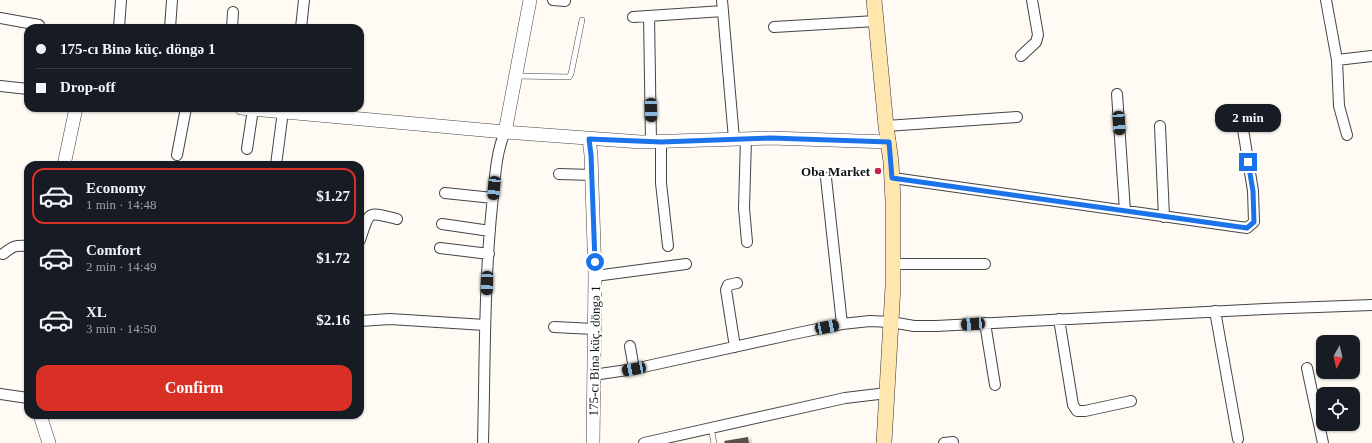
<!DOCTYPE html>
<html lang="en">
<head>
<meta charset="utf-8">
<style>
	:root { --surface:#171b24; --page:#20242c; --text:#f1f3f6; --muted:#9ea1a6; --line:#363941; --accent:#d93025 }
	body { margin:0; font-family:"Times New Roman",serif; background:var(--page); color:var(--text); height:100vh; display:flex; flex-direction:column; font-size:15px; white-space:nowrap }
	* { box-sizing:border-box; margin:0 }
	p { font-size:13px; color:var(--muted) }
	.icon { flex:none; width:22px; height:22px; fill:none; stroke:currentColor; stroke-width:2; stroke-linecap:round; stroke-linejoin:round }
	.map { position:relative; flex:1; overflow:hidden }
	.panel { position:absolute; left:24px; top:161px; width:340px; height:258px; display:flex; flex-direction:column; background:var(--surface); border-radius:12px; box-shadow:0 1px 3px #0004 }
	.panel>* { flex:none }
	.top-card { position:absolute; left:24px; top:24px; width:340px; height:88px; border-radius:12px; box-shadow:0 1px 3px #0004; display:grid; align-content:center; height:88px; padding:0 12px; background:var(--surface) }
	.needle { width:26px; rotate:188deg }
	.tools { position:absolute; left:1316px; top:335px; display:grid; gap:8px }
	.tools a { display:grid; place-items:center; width:44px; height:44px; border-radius:8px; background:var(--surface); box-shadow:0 1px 3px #0004; font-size:20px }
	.end { position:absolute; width:18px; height:18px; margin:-9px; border:5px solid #1a73e8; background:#fff; box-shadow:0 0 0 2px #fff }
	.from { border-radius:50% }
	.bubble { position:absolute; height:28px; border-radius:12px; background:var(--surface); box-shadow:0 1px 3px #0004; font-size:13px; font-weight:600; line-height:28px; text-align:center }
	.car { position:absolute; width:12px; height:24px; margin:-12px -6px; border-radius:5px; box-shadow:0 0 3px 1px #0007; background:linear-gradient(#222 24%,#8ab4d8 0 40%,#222 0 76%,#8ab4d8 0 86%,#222 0) }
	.top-card b { display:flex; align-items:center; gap:14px; height:38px; font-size:15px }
	.top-card b+b { border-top:1px solid var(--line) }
	.top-card i { width:10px; height:10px; background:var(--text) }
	ul { padding:7px 0 0; list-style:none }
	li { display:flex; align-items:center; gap:12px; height:56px; margin:0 8px 6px; padding:0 4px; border:2px solid transparent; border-radius:12px }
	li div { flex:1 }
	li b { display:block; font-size:15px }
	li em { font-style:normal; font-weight:600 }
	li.active { border-color:var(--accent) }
	li>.icon { width:36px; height:36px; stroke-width:1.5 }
	.primary-button { display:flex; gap:8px; margin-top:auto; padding:8px 12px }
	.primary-button a { flex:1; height:46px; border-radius:12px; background:var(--accent); color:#fff; font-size:16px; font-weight:600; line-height:46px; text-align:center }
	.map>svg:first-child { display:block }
	.building { fill:#5a4f4d; filter:url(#shadow) }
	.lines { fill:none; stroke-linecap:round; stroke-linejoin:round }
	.service-casing { stroke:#444; stroke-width:6 }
	.minor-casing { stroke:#444; stroke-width:12 }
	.tertiary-casing { stroke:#444; stroke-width:14 }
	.secondary-casing { stroke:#333; stroke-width:16 }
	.service { stroke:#fff; stroke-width:5 }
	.minor { stroke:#fff; stroke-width:10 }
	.tertiary { stroke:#fff; stroke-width:13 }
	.secondary { stroke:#ffe6af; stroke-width:15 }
	.route { stroke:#1a73e8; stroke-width:5 }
	.poi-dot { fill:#c4254e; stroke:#fff; stroke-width:1.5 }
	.labels { text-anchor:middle; stroke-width:4; stroke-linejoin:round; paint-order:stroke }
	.poi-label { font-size:13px; font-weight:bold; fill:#111; stroke:#fff; text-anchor:end }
	.street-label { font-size:13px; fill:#111; stroke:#fff }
</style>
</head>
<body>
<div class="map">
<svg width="1372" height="443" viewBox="0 0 1372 443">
	<defs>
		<filter id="shadow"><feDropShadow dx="4.5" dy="2.5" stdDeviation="2" flood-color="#0004"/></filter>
	</defs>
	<rect width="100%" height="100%" fill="#fffbf4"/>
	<path class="building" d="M748 437 749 443H725L724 441Z"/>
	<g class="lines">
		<g class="service-casing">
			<path id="service" d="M516 76 569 77 571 74 582 20
				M711 428 714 443"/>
		</g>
		<g class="minor-casing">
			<path id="minor" d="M553 0 565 1
				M722 0 734 139
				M1326 0 1337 60 1339 106 1347 135
				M649 16 651 142
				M633 17 723 11
				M0 18 39 25
				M774 27 876 21
				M119 28 121 0
				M170 28 172 0
				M232 28 233 12
				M301 28 304 0
				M1021 56 1036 42 1038 35 1032 0
				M1337 60 1372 56
				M0 86 28 89
				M1117 94 1125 211
				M886 126 1017 117
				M1160 126 1164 217
				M746 138 744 208 747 242
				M661 142V183L668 246
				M247 149 253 109
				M177 155 186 108
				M276 165 283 111
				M559 174 592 175
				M826 178 842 324
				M893 178 1247 228 1254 222 1253 191 1241 117
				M445 193 493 198
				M442 224 490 231
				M360 240C370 211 366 211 397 219
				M440 248 489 254
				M3 254C13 246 15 245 28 246
				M893 264H985
				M595 276 686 264
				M1215 311 1238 439
				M1059 319 1073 405 1077 411H1085L1131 401
				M360 321 390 319 485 325
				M985 323 995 385
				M554 327 594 329
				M630 346 634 369
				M735 347 726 290 728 285 737 283
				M1307 368 1323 443
				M593 375 634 369 798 333 842 324 870 321 891 322 914 326H936L1265 309 1372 305
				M0 394 28 398
				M483 443C485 364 484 285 492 206 495 182 495 155 505 132
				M644 443 845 398 887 393
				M944 443 953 442"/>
		</g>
		<g class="tertiary-casing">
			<path id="tertiary" d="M241 108 505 132 641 142 771 138 889 142
				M505 132 530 0
				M589 139 591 155 595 276 593 443
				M64 165 76 108
				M40 415 49 443"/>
		</g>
		<g class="secondary-casing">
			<path id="secondary" d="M874 0 886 126 891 162 893 201V286L884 443"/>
		</g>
		<use href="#service" class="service"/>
		<use href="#minor" class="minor"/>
		<use href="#tertiary" class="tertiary"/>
		<use href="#secondary" class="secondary"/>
	</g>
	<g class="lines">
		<path class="route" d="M595 262 591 155 589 139 661 142 771 138 889 142 892 178 1247 228 1254 222 1253 191 1248 162"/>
	</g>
	<circle class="poi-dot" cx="878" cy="171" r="4"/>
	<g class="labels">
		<g class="poi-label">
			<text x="870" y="176">Oba Market</text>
		</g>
		<g class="street-label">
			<text transform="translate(594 351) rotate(-89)" y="5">175-cı Binə küç. döngə 1</text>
		</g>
	</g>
</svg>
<div class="tools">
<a><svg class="needle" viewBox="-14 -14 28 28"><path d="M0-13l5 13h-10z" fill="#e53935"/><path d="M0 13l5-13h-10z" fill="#9ea1a6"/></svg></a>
<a><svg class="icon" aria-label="locate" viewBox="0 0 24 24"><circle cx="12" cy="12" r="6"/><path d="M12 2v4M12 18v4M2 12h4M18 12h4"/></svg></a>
</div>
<i class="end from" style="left:595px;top:262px"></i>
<i class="end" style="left:1248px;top:162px"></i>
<div class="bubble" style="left:1215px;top:104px;width:66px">2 min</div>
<i class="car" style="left:651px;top:110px;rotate:179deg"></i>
<i class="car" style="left:1119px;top:123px;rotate:176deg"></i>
<i class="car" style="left:494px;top:188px;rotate:186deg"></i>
<i class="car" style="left:487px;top:283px;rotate:182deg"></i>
<i class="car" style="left:973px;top:324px;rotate:266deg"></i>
<i class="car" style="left:827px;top:327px;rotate:79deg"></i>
<i class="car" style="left:634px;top:369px;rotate:259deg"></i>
<div class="top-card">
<b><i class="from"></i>175-cı Binə küç. döngə 1</b>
<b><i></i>Drop-off</b>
</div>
<section class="panel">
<ul>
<li class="active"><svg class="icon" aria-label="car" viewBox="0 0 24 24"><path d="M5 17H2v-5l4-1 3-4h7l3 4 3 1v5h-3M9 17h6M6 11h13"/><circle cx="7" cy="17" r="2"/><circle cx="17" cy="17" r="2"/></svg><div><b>Economy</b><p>1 min · 14:48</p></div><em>$1.27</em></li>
<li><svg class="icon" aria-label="car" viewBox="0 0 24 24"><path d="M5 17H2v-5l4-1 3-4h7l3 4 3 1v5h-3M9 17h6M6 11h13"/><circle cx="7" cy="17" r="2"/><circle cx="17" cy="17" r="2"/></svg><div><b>Comfort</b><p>2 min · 14:49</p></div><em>$1.72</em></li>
<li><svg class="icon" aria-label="car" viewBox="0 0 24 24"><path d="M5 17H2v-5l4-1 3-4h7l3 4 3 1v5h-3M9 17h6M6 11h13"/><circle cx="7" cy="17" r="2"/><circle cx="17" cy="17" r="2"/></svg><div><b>XL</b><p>3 min · 14:50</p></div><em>$2.16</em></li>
</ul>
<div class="primary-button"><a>Confirm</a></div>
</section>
</div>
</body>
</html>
